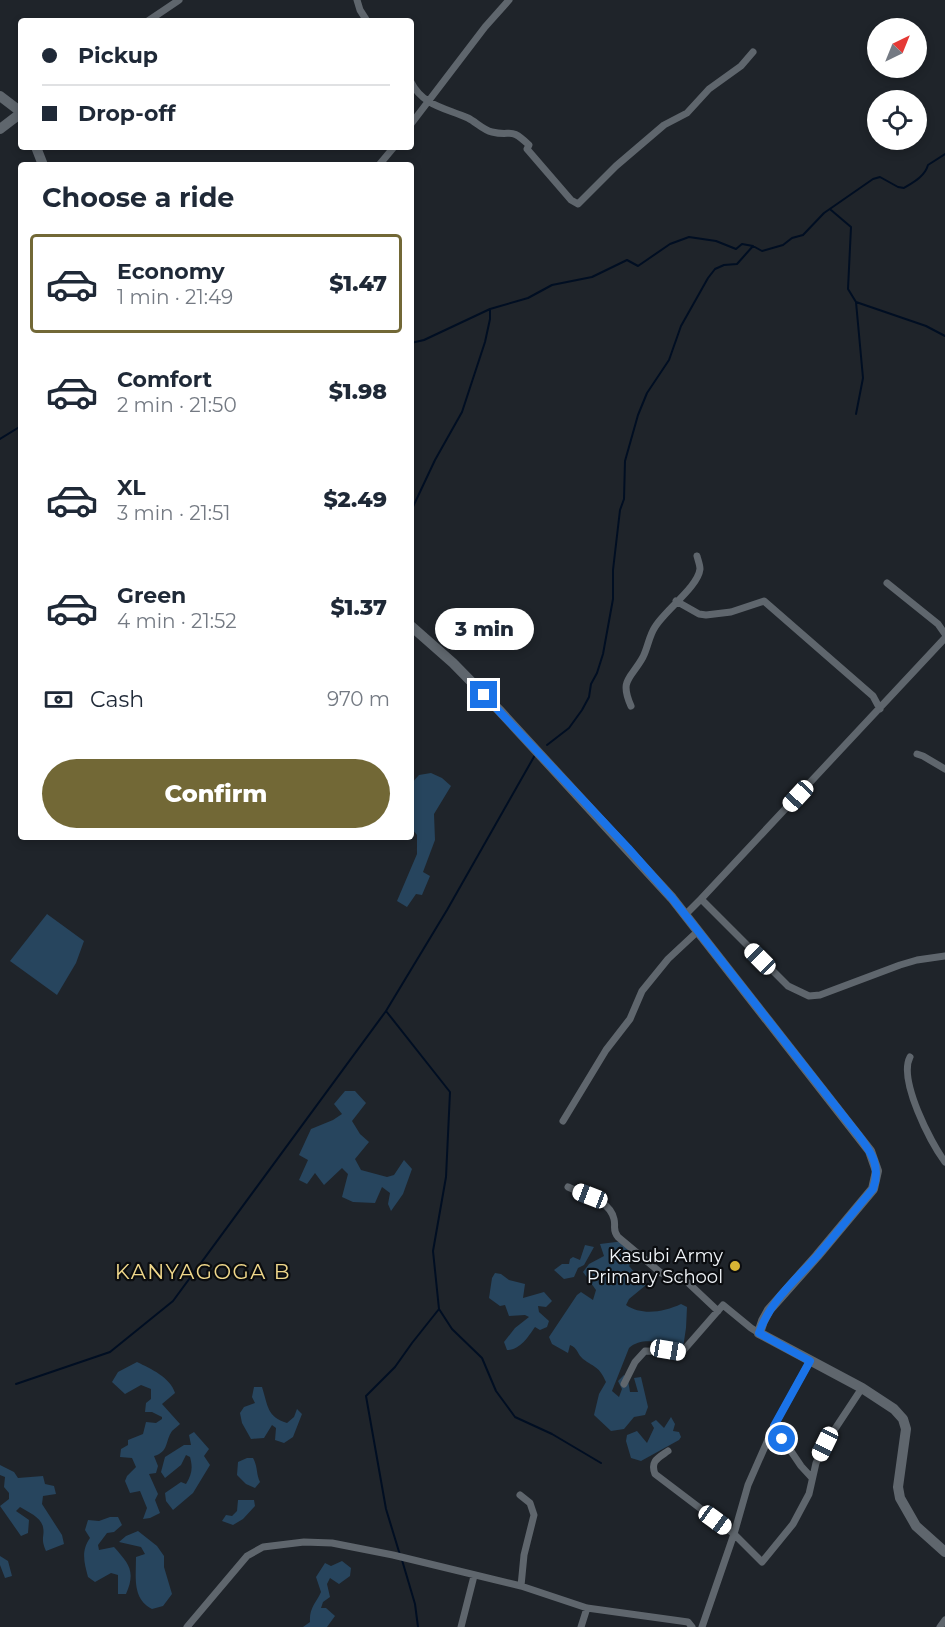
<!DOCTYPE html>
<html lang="en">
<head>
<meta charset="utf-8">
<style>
	:root { --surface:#fff; --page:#f6f6f7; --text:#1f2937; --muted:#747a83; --line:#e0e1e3; --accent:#726836 }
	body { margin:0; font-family:Montserrat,sans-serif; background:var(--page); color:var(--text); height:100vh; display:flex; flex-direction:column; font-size:22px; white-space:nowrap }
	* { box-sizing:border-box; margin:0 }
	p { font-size:20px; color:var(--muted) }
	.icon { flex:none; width:33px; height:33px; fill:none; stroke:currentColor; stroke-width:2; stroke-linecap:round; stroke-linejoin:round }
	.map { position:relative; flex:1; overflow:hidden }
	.panel { position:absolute; left:18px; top:162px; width:396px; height:678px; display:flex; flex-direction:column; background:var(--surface); border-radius:6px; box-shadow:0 3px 9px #0003 }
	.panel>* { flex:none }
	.banner { position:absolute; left:18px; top:18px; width:396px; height:132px; border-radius:6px; box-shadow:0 3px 9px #0003; display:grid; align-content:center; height:132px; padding:0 24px; background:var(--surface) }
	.needle { width:39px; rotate:43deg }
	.controls { position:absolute; left:867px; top:18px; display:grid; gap:12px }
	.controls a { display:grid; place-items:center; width:60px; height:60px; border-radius:50%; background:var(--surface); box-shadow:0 3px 9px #0003; font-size:30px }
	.end { position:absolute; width:27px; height:27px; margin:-14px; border:8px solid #1a73e8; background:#fff; box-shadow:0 0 0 3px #fff }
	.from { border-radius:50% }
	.bubble { position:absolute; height:42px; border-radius:21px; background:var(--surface); box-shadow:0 3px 9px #0003; font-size:20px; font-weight:800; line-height:42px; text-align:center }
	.car { position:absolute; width:18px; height:36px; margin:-18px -9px; border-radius:8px; box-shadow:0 0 4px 2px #0007; background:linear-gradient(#fff 24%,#345 0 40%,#fff 0 76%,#345 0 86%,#fff 0) }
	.banner b { display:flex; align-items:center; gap:21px; height:57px; font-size:22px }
	.banner b+b { border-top:2px solid var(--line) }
	.banner i { width:15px; height:15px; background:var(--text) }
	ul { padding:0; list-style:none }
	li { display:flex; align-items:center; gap:18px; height:99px; margin:0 12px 9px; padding:0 12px; border:3px solid transparent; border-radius:6px }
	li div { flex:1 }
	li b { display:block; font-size:22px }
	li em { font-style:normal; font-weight:800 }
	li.selected { border-color:var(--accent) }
	li>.icon { width:54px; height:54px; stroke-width:1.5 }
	h2 { padding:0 24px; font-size:27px; line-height:72px }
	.pay { display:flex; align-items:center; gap:15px; height:66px; padding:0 24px; font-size:22px }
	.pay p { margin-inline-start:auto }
	.cta { display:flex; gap:12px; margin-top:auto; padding:12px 24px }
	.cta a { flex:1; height:69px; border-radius:36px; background:var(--accent); color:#fff; font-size:24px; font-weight:800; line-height:69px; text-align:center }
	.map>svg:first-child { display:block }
	.green { fill:#27455e }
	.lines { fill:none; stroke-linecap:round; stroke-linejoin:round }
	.stream { stroke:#000e22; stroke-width:2 }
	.street { stroke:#5f666d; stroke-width:7 }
	.secondary { stroke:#5f666d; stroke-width:10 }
	.route { stroke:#1a73e8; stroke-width:8 }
	.poi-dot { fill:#d7b434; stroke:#0b0d10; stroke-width:2 }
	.labels { text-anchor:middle; stroke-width:4.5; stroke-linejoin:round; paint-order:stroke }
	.poi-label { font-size:18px; fill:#f1f5f9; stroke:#0b0d10; text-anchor:end }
	.quarter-label { font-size:21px; letter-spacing:1.5px; fill:#f0d88b; stroke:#0b0d10 }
</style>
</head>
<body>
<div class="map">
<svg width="945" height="1627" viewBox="0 0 945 1627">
	<rect width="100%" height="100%" fill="#1f242a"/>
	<path class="green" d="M431 773 442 778 451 786 434 814 435 840 423 872 430 876 422 895 416 894 407 907 397 901 417 854V835L411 828V784L419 775Z
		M47 914 84 941 76 963 57 995 10 961Z
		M345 1091H355L366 1103 352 1121 360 1134 369 1142 355 1159 361 1170 387 1177 394 1175 404 1160 412 1169 403 1194 391 1211 388 1204 390 1193 382 1187 375 1203 353 1202 342 1197 348 1174 342 1168 324 1185 315 1173 307 1184 299 1180 308 1160 299 1155 311 1129 333 1120 342 1114 334 1104Z
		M624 1241 640 1253 629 1266 646 1285 629 1299 626 1305C642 1316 664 1312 681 1304L687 1307 686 1328 683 1348C666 1344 643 1335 629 1348L612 1391 619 1397 622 1389 618 1381 624 1375 628 1380 630 1392H638L634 1378 641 1377 648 1407 645 1415 634 1417 624 1429 611 1431 594 1415 599 1394 606 1382C599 1366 595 1368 583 1359 577 1354 578 1348 570 1345L568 1353 552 1344 549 1337 577 1295 581 1292 593 1300 596 1290 583 1272 589 1264 604 1256 600 1244Z
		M585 1245 594 1247 584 1265 578 1268 574 1277 564 1279 554 1270 562 1264H569L570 1259 573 1257 580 1260Z
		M495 1273 501 1274 509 1280 525 1284 523 1298 544 1292 552 1301 546 1307 538 1306 539 1312 549 1321 547 1327 540 1330 535 1327C528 1337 520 1350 507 1350L504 1342 515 1328 529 1317 525 1315 509 1316 505 1305 500 1306 489 1298 492 1278Z
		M137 1362C151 1369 170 1377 175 1393L162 1404 180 1424C178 1426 175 1428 172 1431 165 1441 169 1452 154 1456L158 1466 156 1473 149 1474 158 1494 155 1500 160 1513 150 1518 143 1519 147 1508 140 1491 130 1493 125 1481 127 1476 136 1467 132 1458 120 1457 121 1449 128 1445V1440L143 1434 146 1422 156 1423 162 1419V1417L152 1412H145L146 1403 151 1399V1389L141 1385 125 1394 112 1382 118 1372Z
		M254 1387H262C268 1406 267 1417 287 1423L294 1417 297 1409 302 1414 293 1437 284 1443 275 1440 276 1428 272 1425 264 1438 251 1439 242 1423 240 1413 244 1407 255 1403 252 1397Z
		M671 1417 675 1424 673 1431 679 1432 681 1437 679 1440 641 1461 631 1458 626 1441 627 1435 637 1431 647 1443 654 1428 651 1423 656 1420 664 1428Z
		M194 1432 209 1449 204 1456 210 1465 193 1493 173 1510 166 1501 165 1493 181 1482 186 1484C192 1474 193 1468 190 1457L186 1455 181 1465 165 1478 161 1472 165 1457 184 1445H191L189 1435Z
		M247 1458H253C258 1467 256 1474 260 1482L255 1488 246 1484 237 1475 238 1462Z
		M0 1465 14 1472 18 1478 43 1476 45 1484 54 1486 56 1494 43 1496 42 1504 62 1535 64 1544 46 1551C40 1537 45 1537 43 1527 41 1517 28 1512 20 1507L16 1511 29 1520 28 1533 21 1536 0 1506 9 1499V1493L4 1487 5 1477 0 1475Z
		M238 1500H254L255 1506 243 1519 233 1525 222 1521 226 1515 232 1516 237 1511Z
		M110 1517H118L122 1525 114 1532 107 1533 98 1545 99 1550 114 1547C129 1564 136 1571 126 1594H118V1575L111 1573 95 1582 88 1577C84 1562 81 1551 90 1538L85 1530 88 1520 99 1521Z
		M138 1531 157 1546 164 1556V1567L172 1594 163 1606 152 1609C132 1599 136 1577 136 1557L145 1554 141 1547 119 1542 126 1536Z
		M0 1556 8 1561 12 1576 5 1578 0 1565Z
		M342 1561 351 1568 350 1576 339 1584 330 1578 327 1584 330 1597 323 1602 321 1608H326L335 1616 327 1627H303L310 1622C309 1608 316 1603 321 1592L316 1577 325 1563 331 1566Z"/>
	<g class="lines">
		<path class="stream" d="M831 210 851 227 848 289 856 302 926 326 945 336
			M856 302 863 378 856 414
			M411 343 424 340 490 309 528 298 552 285 592 277 627 260 638 266 670 244 689 237 716 241 736 249 742 244 753 246 762 251 783 245 792 238 803 235 824 213 873 179 880 177 898 187 904 188C914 182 925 176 928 165L945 154
			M0 439 21 426
			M411 511 435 460 462 412 485 342 490 319V309
			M547 745 569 728 582 710 589 697 591 684 597 673 603 654 613 599V570L620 510 624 499 625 461 638 415 647 393 669 360 681 326 708 278 715 269 724 265 737 264 753 246
			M386 1011 450 1092 446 1177 433 1251 439 1309 452 1329 482 1358 496 1391 515 1417 552 1434 601 1463
			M16 1384 110 1352 173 1301 386 1011 447 910 535 755
			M400 1555 386 1509 366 1396 395 1367 412 1343 439 1309
			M402 1560 415 1604 418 1627"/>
		<path class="street" d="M357 0 360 10 367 21
			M148 21 179 0
			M411 82C423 106 446 108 468 118 476 122 483 130 492 132 513 137 509 126 529 145L527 149 571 200 578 204 616 166 664 125 687 113 709 89 741 66 753 52
			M411 124 485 27 509 0
			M379 165 394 147
			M887 583 938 624 945 634
			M676 601 699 614 706 615 731 612 764 601 873 696 880 709
			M631 706C619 679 631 679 643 657 648 647 649 636 655 627 665 610 698 587 700 569 700 565 698 560 697 556
			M917 754 923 756 945 769
			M701 899 945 638
			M685 915 701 899 788 986 809 996 820 995 900 965 917 960 945 956
			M910 1057C898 1080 931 1143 945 1162
			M563 1121 606 1050 630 1019 642 991 668 959 698 931
			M568 1187C584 1195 609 1199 614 1219 616 1227 612 1230 618 1237L661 1273 683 1278 718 1311
			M624 1384 635 1362 645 1351 682 1352 723 1305 751 1328 759 1333
			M774 1426 801 1466 812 1478
			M668 1451C658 1458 650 1461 655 1474L734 1534 762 1562 793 1524 809 1494 816 1463 825 1444 862 1388
			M520 1495 530 1503 534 1515 524 1555 521 1586
			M187 1627 247 1556 263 1547 304 1542 332 1543 393 1555 521 1586 587 1608 688 1622 692 1627
			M461 1627 474 1576
			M581 1627 587 1608
			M702 1627 734 1534 748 1485 774 1426 810 1361
			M940 1627 945 1620"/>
		<path class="secondary" d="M0 96 21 112
			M0 129 21 113
			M36 147 43 165
			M411 626 453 663 499 710 672 898 870 1151 877 1171 873 1189 817 1256 769 1310 763 1321 759 1333 862 1388 894 1409 903 1419 906 1429 898 1487 900 1498 916 1526 945 1552"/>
	</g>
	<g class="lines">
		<path class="route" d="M484 695 628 848 672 898 859 1136C872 1153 881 1167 873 1189 854 1211 836 1234 817 1256 796 1280 769 1302 759 1333L810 1361 774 1426 782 1439"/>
	</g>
	<circle class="poi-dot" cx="735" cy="1266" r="6"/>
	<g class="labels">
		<g class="poi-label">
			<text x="723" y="1262">Kasubi Army<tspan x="723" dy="21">Primary School</tspan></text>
		</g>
		<g class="quarter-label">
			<text x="203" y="1279">KANYAGOGA B</text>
		</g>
	</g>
</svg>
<div class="controls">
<a><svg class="needle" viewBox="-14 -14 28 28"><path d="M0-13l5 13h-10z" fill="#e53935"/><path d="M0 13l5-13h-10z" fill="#747a83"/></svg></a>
<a><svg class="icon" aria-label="locate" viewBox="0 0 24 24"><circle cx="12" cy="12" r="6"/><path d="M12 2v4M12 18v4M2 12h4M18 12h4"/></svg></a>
</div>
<i class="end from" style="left:782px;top:1439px"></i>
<i class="end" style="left:484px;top:695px"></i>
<div class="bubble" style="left:435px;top:608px;width:99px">3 min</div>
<i class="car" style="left:798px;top:796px;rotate:223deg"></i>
<i class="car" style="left:760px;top:959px;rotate:315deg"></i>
<i class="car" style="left:590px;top:1196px;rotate:291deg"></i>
<i class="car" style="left:668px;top:1350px;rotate:100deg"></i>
<i class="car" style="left:825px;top:1444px;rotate:206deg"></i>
<i class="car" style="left:715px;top:1520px;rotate:126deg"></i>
<div class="banner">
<b><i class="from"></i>Pickup</b>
<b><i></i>Drop-off</b>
</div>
<section class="panel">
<h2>Choose a ride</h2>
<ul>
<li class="selected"><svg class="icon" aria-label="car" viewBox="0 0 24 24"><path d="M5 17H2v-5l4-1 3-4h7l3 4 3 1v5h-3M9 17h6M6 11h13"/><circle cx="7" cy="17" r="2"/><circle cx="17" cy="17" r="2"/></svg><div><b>Economy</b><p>1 min · 21:49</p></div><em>$1.47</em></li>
<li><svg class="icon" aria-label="car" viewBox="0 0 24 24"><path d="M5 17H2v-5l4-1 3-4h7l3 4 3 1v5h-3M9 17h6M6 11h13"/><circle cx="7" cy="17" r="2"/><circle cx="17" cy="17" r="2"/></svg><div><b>Comfort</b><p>2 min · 21:50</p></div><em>$1.98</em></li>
<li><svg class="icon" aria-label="car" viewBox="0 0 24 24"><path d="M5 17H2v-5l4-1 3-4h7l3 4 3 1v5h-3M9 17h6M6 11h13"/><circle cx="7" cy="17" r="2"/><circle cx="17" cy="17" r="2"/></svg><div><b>XL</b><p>3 min · 21:51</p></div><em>$2.49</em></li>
<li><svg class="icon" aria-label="car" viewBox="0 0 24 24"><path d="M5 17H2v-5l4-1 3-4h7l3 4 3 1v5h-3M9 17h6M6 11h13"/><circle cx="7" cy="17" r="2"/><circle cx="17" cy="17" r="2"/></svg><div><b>Green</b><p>4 min · 21:52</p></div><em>$1.37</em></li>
</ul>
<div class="pay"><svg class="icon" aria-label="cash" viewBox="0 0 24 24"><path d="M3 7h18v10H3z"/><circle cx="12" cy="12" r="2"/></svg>Cash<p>970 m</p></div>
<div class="cta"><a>Confirm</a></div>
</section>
</div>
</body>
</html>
